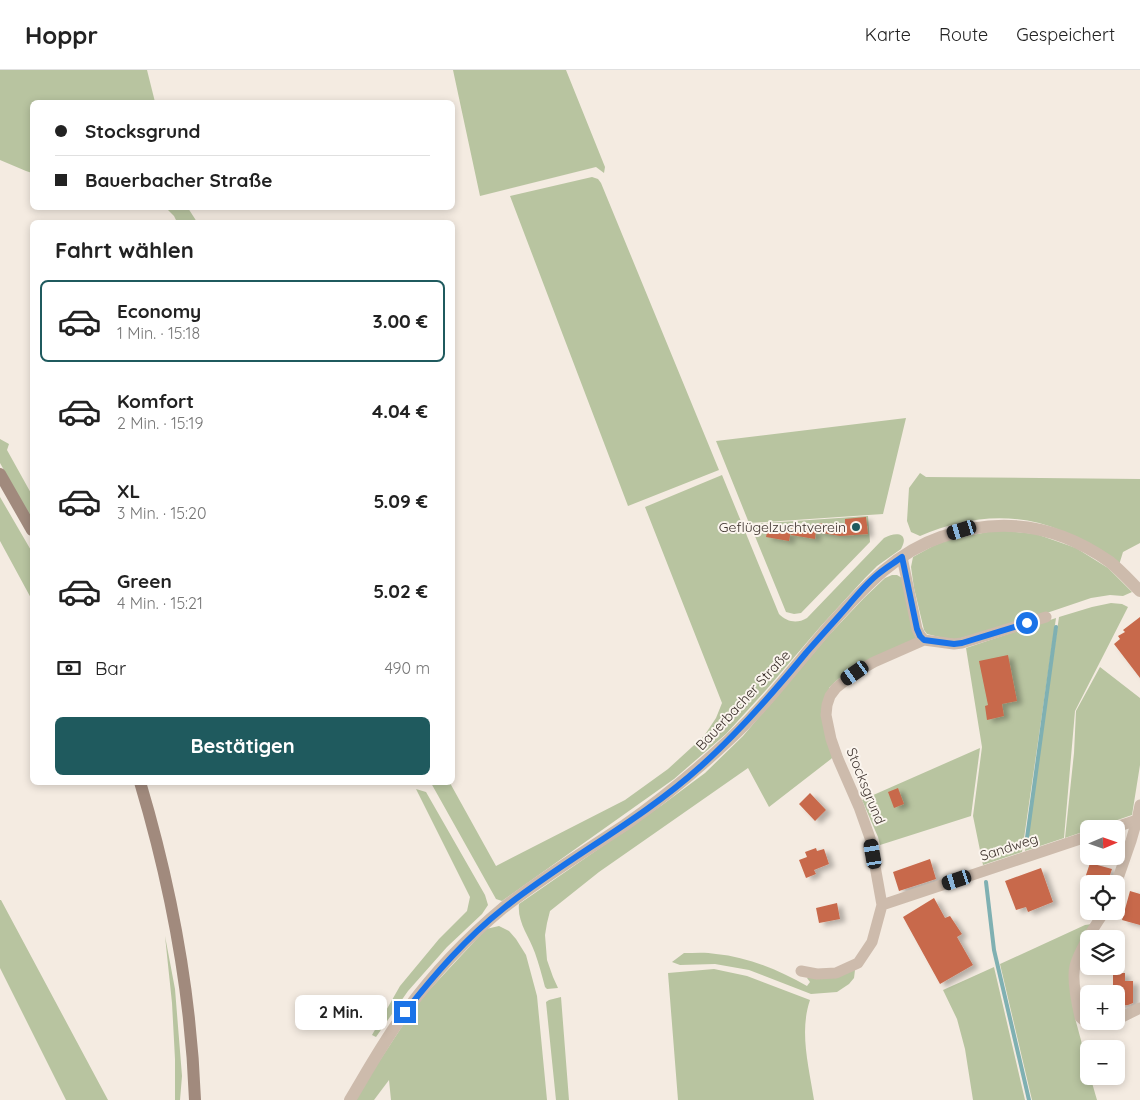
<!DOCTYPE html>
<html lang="de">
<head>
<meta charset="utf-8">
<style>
	:root { --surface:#fff; --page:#f2f2f2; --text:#222; --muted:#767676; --line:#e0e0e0; --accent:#1f5a5e }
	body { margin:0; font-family:Quicksand,sans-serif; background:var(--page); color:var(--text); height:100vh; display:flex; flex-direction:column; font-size:19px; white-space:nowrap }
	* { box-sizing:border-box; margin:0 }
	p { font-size:16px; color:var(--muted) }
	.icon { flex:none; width:28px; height:28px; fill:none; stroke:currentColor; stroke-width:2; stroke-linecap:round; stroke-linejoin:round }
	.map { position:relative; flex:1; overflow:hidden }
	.side { position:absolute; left:30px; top:150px; width:425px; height:565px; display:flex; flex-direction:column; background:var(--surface); border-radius:8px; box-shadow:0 2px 8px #0003 }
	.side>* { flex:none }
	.hud { position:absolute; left:30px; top:30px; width:425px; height:110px; border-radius:8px; box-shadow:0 2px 8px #0003; display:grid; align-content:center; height:110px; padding:0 25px; background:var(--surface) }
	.needle { width:32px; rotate:88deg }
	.controls { position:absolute; left:1080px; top:750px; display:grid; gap:10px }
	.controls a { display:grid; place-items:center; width:45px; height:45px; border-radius:8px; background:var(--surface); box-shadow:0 2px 8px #0003; font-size:25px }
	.end { position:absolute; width:22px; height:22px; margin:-11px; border:6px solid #1a73e8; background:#fff; box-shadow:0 0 0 2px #fff }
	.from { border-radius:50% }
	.bubble { position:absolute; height:35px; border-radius:8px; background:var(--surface); box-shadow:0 2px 8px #0003; font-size:16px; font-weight:700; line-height:35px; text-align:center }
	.car { position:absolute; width:15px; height:30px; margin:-15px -8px; border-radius:6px; box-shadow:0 0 4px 1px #0007; background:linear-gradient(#222 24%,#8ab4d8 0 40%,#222 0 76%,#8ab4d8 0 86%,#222 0) }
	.hud b { display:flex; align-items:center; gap:18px; height:48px; font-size:19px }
	.hud b+b { border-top:1px solid var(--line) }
	.hud i { width:12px; height:12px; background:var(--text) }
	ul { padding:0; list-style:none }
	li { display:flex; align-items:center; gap:15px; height:82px; margin:0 10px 8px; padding:0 15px; border:2px solid transparent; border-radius:8px }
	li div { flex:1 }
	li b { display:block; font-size:19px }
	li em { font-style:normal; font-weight:700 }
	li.current { border-color:var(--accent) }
	li>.icon { width:45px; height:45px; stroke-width:1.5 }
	h2 { padding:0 25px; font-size:22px; line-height:60px }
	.pay { display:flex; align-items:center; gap:12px; height:55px; padding:0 25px; font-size:19px }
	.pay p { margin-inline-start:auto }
	.primary-button { display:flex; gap:10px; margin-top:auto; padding:10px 25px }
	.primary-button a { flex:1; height:58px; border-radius:8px; background:var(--accent); color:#fff; font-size:20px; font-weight:700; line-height:58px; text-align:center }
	header { display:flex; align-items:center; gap:30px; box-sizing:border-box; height:70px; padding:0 25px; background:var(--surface); border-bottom:1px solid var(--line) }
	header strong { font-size:24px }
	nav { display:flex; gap:28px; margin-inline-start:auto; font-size:18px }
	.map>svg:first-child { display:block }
	.green { fill:#b8c4a0 }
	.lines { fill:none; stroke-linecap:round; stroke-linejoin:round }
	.stream { stroke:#7fb0b2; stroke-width:4 }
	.building { fill:#c8694b; filter:url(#shadow) }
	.minor { stroke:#cdbbac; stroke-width:11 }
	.tertiary { stroke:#cdbbac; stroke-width:12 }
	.secondary { stroke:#a18a7d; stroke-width:12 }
	.route { stroke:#1a73e8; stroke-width:6 }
	.poi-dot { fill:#1f5a5e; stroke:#fbf5ee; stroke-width:2 }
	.labels { text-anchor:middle; stroke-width:4; stroke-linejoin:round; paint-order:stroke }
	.poi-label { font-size:14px; fill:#3b302b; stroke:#fbf5ee; text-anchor:end }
	.street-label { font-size:14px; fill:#3b302b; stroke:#fbf5ee }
</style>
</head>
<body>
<header>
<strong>Hoppr</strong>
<nav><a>Karte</a><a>Route</a><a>Gespeichert</a></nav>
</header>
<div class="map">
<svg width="1140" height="1030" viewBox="0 0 1140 1030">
	<defs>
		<filter id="shadow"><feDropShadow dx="5.5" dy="3" stdDeviation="2.5" flood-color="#0004"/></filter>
	</defs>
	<rect width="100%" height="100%" fill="#f4ebe1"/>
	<path class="green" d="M0 0H147L155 32H32V103L26 101 0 90Z
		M453 0H566L605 97 604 103 596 97 480 126Z
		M592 107 598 109 601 113 719 400 628 436 510 126Z
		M166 138H188L197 152H177L174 146Z
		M906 348 883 444 749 453 716 371Z
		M0 369 9 374 7 380 32 425V450L0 393Z
		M920 403 926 407 1140 409V473L1123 482 1119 495C1107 487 1094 480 1082 472 1076 468 1069 463 1062 461 1015 441 966 446 920 466L911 462 907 451 909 418Z
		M722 405 779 544C787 552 797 554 807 548L884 468C896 461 910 463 901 479L877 496 865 508 821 556 766 620 726 664 674 709 502 831 496 829 431 713H450L496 796 625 730 668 699 704 666 716 648 722 633 645 437Z
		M0 427 32 482V530L0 471Z
		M868 446 870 472 801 543 794 544 786 542 750 454Z
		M997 460 1036 464 1076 478 1108 498 1132 522 1123 526 1110 525 1091 528 1029 549 954 570 935 566 927 564 924 560 914 518 911 497 913 487 933 476 948 470Z
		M892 505H897L902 508 918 568C887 582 852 593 829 618L833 687 831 689 769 737 748 698 599 802 550 841 547 853 545 865 547 890 553 907 558 918 547 919 545 917C542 906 539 894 535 883 529 866 517 852 519 834L662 735 705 703 743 666 829 565 864 528 885 508Z
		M1111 533 1122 534 1128 537 1075 641 1064 768 1025 781 1059 547 1092 537Z
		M1056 548 1022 782 983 795 973 746 982 677 966 578Z
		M1100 597 1140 628V695L1132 745 1065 768 1074 683 1076 641Z
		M980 678 971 746 880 775 878 767 862 730Z
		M416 719 426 722 485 825 488 835 482 844 447 877 408 921 376 967 372 965 400 916 439 869 467 841 470 827Z
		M0 830H1L108 1030H66L0 898Z
		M1092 854 1077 882 1075 948 1089 1000V1006H1090L1097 1030H1032L1000 894 1085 855Z
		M499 856 509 861 516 869 526 885 537 926 547 1030H391L389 1010 374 1030H354L418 932 486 859Z
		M165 866 175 919 182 1006 180 1030H175V989L172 933Z
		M684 883C695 883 706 882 716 884 748 887 779 900 807 916L810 912 807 908 855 900 854 908 849 914 837 922 811 924 749 900 715 894 680 895 672 892Z
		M994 897 1025 1030H973L965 979 957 949 943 920Z
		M714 899 747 906 810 930C799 962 809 997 814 1030H678L668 903Z
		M561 927 569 1030H556L546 932 549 930Z"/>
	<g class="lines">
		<path class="stream" d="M1026 775 1056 557
			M986 812 994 880 1029 1030"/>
	</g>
	<path class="building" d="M866 447 868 464 840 466 817 462 819 453 845 458V449Z
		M792 456 816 460 815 469 791 465Z
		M768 458 791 461 789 471 766 467Z
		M1140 547V608L1114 574 1120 569 1118 566 1125 562 1123 560Z
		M1008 585 1017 631 1002 634 1004 646 987 650 985 636 988 635 979 591Z
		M898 718 904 734 894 738 888 722Z
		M810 723 826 740 815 751 799 734Z
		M816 778 817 781 824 779 829 794 814 800 816 804 806 808 799 790 807 787 805 782Z
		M930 789 936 809 899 821 893 802Z
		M1090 793 1112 799 1107 814H1083Z
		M1041 798 1053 832 1028 842 1026 837 1016 840 1005 811Z
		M1130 821 1140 824V855L1122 850Z
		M934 828 945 848 950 846 962 864 957 867 973 895 940 914 903 847Z
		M837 833 840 849 819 853 816 838Z
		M1113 903H1125V911H1133V933L1128 935 1116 936V924H1113Z"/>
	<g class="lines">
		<path class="minor" d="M902 487 917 559 920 565 924 570
			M1140 735 1137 750H1140
			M1110 759 1137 750
			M1116 814 1131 771 1137 750
			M882 835 1089 766
			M1105 841C1094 857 1080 878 1075 896 1072 908 1077 934 1080 947 1091 958 1098 955 1112 951
			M801 901 817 904 836 903 858 893 872 872 882 835 870 768 859 737 838 689 831 669 826 645 827 635 830 626 836 618 855 603 874 592 924 570 954 574 962 573 1046 547
			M1116 950 1140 938"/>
		<path class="tertiary" d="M350 1030C368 1000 385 969 406 941 434 903 467 868 503 838 542 808 584 782 625 755 662 729 697 700 730 669 767 634 798 592 831 554 863 519 894 483 941 467 1001 446 1058 455 1110 492 1121 501 1130 511 1140 521"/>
		<path class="secondary" d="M0 404 32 460
			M140 712C171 816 191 922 195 1030"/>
	</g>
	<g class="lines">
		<path class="route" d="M405 942C435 904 466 868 504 838 567 788 640 751 700 697 739 662 773 623 806 583 819 568 833 553 846 538 856 526 866 514 877 505 885 498 894 493 902 487L917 559 920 566 924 570 954 574 962 573 1027 553"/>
	</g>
	<circle class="poi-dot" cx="856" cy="457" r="5"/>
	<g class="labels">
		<g class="poi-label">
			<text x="846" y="462">Geflügelzuchtverein</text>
		</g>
		<g class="street-label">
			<text transform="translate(743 630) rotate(-47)" y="5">Bauerbacher Straße</text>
			<text transform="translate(866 716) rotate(68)" y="5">Stocksgrund</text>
			<text transform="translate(1009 777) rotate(-18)" y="5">Sandweg</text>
		</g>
	</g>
</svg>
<div class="controls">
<a><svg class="needle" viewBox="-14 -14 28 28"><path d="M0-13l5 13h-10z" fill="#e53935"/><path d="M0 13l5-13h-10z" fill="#767676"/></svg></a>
<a><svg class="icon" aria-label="locate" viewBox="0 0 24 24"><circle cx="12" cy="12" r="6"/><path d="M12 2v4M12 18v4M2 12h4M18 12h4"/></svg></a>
<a><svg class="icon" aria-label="layers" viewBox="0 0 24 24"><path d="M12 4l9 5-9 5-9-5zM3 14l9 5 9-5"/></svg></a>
<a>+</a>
<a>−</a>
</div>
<i class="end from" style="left:1027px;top:553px"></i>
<i class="end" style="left:405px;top:942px"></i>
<div class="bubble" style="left:295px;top:925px;width:92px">2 Min.</div>
<i class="car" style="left:962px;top:460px;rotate:253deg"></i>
<i class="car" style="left:855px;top:603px;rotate:235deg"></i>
<i class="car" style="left:873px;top:784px;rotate:350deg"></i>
<i class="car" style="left:957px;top:810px;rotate:252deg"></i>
<div class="hud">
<b><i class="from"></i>Stocksgrund</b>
<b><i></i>Bauerbacher Straße</b>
</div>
<section class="side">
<h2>Fahrt wählen</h2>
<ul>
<li class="current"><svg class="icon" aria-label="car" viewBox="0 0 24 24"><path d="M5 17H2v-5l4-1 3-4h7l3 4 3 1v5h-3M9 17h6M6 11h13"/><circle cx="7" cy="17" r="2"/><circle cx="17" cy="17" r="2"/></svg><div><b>Economy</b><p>1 Min. · 15:18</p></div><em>3.00 €</em></li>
<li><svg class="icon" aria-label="car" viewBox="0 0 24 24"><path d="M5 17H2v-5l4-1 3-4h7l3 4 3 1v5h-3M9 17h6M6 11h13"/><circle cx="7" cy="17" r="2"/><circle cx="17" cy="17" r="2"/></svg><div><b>Komfort</b><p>2 Min. · 15:19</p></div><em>4.04 €</em></li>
<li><svg class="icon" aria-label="car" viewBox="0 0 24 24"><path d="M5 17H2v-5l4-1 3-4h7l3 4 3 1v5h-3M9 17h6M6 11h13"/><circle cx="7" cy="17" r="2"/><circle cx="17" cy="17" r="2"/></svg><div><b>XL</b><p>3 Min. · 15:20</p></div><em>5.09 €</em></li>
<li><svg class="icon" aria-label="car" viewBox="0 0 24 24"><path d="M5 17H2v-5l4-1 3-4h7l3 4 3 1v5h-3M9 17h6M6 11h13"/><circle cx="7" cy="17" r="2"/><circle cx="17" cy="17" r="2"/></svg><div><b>Green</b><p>4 Min. · 15:21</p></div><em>5.02 €</em></li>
</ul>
<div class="pay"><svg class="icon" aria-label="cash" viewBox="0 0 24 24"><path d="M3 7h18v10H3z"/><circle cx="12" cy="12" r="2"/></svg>Bar<p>490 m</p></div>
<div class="primary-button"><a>Bestätigen</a></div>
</section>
</div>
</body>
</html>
